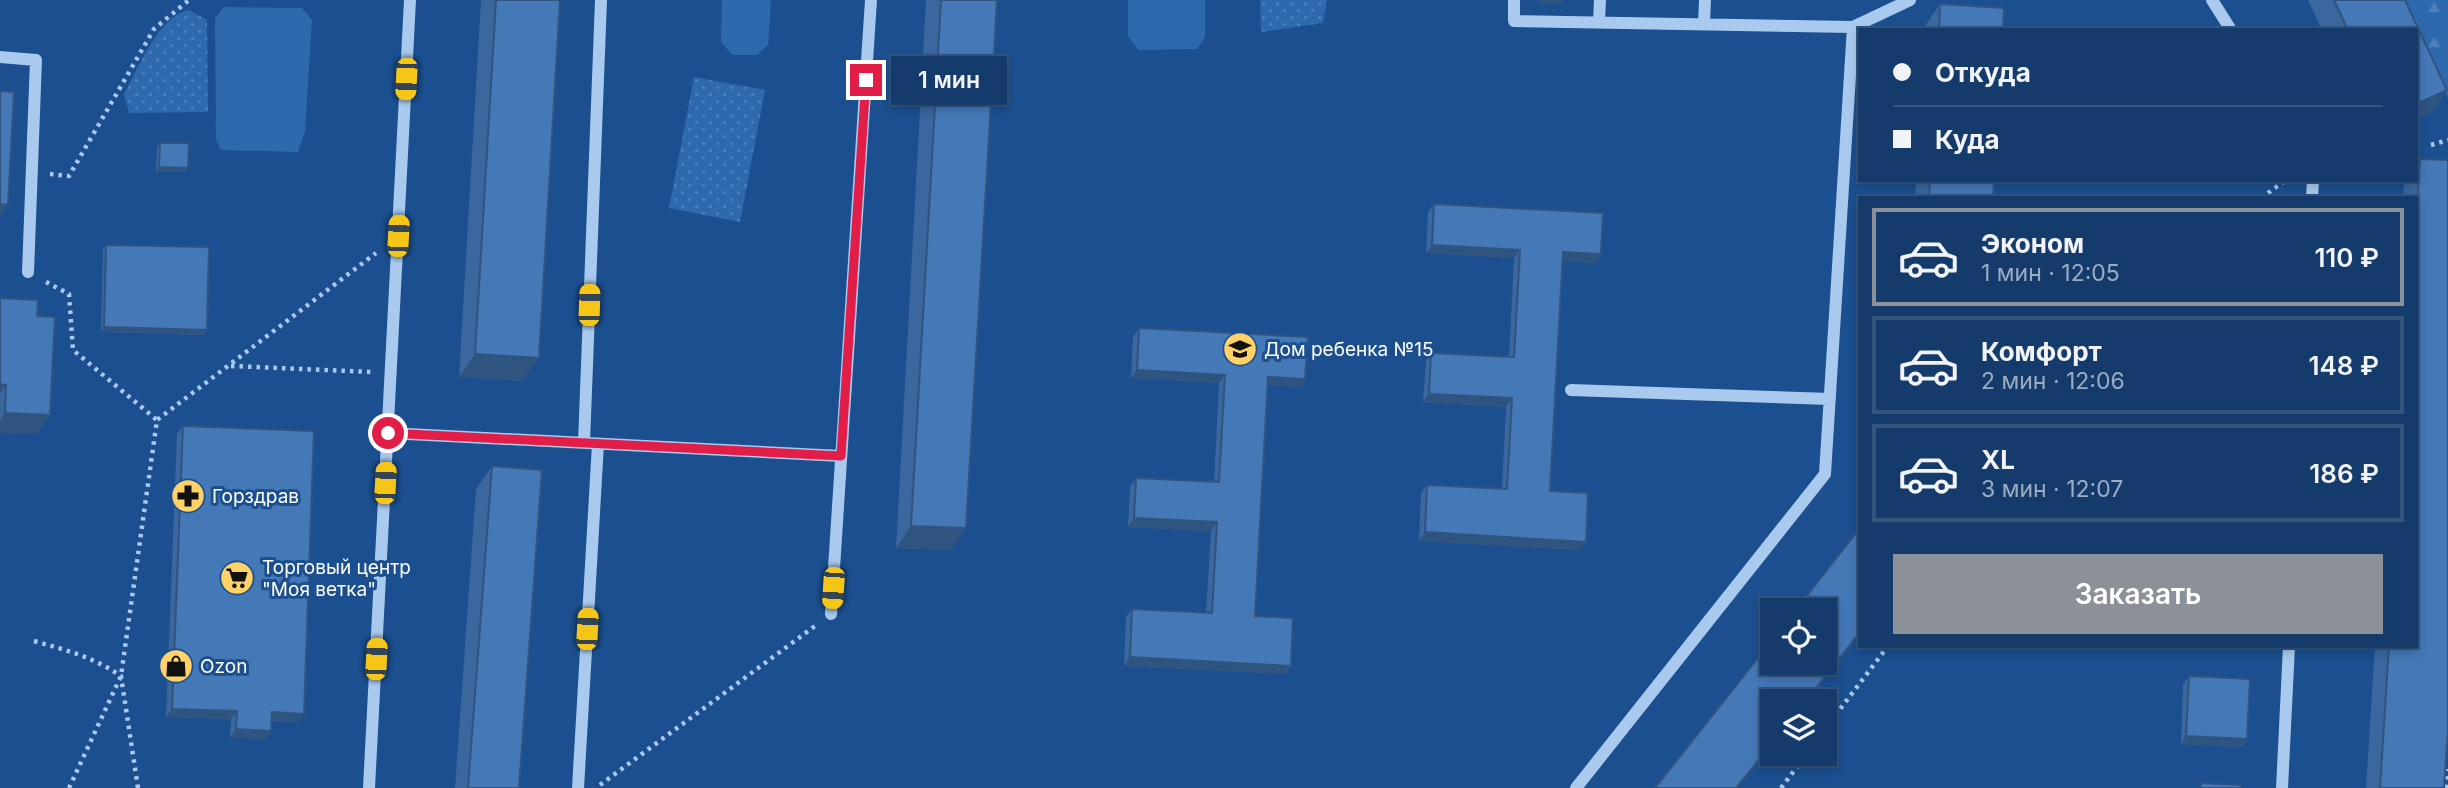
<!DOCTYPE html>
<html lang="ru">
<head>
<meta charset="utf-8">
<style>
	:root { --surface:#143b6b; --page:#214673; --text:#f1f3f6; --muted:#9dadc1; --line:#33557e; --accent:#8c9099 }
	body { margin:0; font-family:Inter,sans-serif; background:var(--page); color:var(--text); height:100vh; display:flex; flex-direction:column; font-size:26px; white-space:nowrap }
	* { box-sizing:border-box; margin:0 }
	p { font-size:23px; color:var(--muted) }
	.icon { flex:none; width:38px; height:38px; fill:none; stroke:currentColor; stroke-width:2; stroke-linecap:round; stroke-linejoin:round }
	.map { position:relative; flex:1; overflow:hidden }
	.drawer { position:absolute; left:1858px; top:196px; width:560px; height:452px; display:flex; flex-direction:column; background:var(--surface); border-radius:0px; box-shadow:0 4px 10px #0003,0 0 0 2px var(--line) }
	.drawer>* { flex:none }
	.guide { position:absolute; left:1858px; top:28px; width:560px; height:154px; border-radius:0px; box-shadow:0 4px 10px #0003,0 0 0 2px var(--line); display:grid; align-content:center; height:154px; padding:0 35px; background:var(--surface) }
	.tools { position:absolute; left:1760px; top:598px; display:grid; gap:14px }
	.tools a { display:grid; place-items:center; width:77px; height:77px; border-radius:0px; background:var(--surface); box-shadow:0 4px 10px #0003,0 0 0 2px var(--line); font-size:35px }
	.end { position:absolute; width:32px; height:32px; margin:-16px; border:9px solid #e11d48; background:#fff; box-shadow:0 0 0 4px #fff }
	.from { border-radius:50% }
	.bubble { position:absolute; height:49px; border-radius:0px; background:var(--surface); box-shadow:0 4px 10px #0003,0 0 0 2px var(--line); font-size:23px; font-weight:600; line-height:49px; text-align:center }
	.car { position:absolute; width:21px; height:42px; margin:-21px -10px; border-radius:9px; box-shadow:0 0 5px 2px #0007; background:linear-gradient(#f5c518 24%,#345 0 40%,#f5c518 0 76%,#345 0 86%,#f5c518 0) }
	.guide b { display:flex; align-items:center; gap:24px; height:66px; font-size:26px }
	.guide b+b { border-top:2px solid var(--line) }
	.guide i { width:18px; height:18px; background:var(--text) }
	ul { padding:12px 0 0; list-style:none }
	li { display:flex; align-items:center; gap:21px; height:98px; margin:0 14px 10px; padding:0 21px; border:4px solid var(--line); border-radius:0px }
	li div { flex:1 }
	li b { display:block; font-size:26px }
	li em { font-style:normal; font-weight:600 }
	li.selected { border-color:var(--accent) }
	li>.icon { width:63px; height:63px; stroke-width:1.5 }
	.action { display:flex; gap:14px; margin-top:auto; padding:14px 35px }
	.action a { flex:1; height:80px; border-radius:0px; background:var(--accent); color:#fff; font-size:28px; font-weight:600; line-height:80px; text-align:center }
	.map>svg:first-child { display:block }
	.forest { fill:url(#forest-firs) }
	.park { fill:url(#park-dots) }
	.pitch { fill:#2e69ad }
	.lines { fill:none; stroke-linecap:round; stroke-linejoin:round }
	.path { stroke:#a9c9ee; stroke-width:4.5; stroke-dasharray:3.5 5; stroke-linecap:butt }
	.minor { stroke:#a9c9ee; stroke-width:12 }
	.wall { fill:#3a679d }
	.shaded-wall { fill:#305480 }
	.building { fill:#4478b7; stroke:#305480; stroke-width:2 }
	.route { stroke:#e11d48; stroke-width:9 }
	.labels { text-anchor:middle; stroke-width:6; stroke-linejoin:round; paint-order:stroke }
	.poi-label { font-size:19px; fill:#fff; stroke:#1b4f8f; text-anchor:start }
</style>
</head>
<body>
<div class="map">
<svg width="2448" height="788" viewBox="0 0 2448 788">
	<defs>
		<pattern id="forest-firs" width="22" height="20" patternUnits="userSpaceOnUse" patternTransform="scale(1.75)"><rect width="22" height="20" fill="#2e69ad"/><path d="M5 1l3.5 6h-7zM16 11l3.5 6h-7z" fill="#4d80b9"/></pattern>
		<pattern id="park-dots" width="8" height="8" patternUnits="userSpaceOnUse" patternTransform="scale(1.75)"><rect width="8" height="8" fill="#2e69ad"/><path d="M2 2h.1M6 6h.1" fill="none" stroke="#4d80b9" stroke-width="1.8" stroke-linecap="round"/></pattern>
	</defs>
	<rect width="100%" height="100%" fill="#1b4f8f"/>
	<path class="forest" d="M2400 0H2448V98L2417 35V30Z"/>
	<path class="park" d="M1260 0H1327L1323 23 1261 32Z
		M189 10 207 20 208 112 129 113 124 94C138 69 159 15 189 10Z
		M694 77 765 90 740 222 669 208Z"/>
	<path class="pitch" d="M722 0H771L768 45 757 55H732L721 42Z
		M1128 0H1205V37L1197 49 1138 50 1128 36Z
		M224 7 302 8 312 20 305 131 298 152 221 150 216 140 215 18Z"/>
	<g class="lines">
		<path class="path" d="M2431 145 2448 140
			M50 174 69 176 154 29 189 0
			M2261 198 2286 180
			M46 282 69 294 73 350 157 420
			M231 366 372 372
			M34 641C66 650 93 657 121 676L138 788
			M1825 729 1888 646
			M600 785 815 626
			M69 788 121 676 157 420 376 253
			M1781 788 1807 754
			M2446 788 2448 769"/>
		<path class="minor" d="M1514 0V21L1853 27
			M2212 0 2231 30
			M1599 22 1600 0
			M1704 24 1705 0
			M0 57 36 60 28 272
			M2312 198 2313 180
			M1571 390 1830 399
			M388 433 841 456
			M584 443 601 0
			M831 614 871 0
			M369 788 410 0
			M578 788 598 444
			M1576 788 1825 474 1853 27 1910 0
			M2282 788 2289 646"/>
	</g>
	<path class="wall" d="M481 0H560L523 381 459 377Z
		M926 0H997L951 550 896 548Z
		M2308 0H2405L2447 90 2432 112 2417 30H2322Z
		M1940 4 2003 30H1924L1925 26Z
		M160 143 185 172H156L157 147Z
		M2420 159 2444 788H2366L2375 646H2417V198H2403L2404 181 2417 180V163Z
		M1916 180H1994L1993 198H1915Z
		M1434 204 1601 254 1595 263 1563 261 1550 491 1580 550 1419 541 1421 493 1427 485 1502 488 1506 407 1423 402 1426 361 1431 353 1509 357 1514 258 1426 253 1428 212Z
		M106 245 207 330 204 335 101 332 103 249Z
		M0 298 37 316 50 415 37 434 0 433Z
		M1139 328 1305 379 1300 387 1267 385 1255 616 1291 666 1285 674 1124 666 1126 617 1132 609 1206 613 1211 531 1128 527 1130 486 1136 478 1214 482 1219 383 1131 378 1133 337Z
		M183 426 304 714 298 722 272 721 271 731 265 739 230 737 231 719 166 717 177 434Z
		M492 466 519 788H455L476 489Z
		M2189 676 2247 739 2242 747 2181 744 2183 684Z"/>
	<path class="shaded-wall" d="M1539 0H1564L1561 4H1536Z
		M2447 90 2432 112 2417 119V104Z
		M159 167 188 168 185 172H156Z
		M0 204 8 205 0 217Z
		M1432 245 1520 250 1514 258 1426 253Z
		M1563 252 1601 254 1595 263 1557 261Z
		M104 327 207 330 204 335 101 332Z
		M475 354 539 358 523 381 459 377Z
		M1137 370 1225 375 1219 383 1131 378Z
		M1268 377 1305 379 1300 387 1262 385Z
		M0 384 6 385 0 394Z
		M1429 394 1512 398 1506 407 1423 402Z
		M5 413 50 415 37 434 0 433V421Z
		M1134 518 1217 522 1211 531 1128 527Z
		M911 526 966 528 951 550 896 548Z
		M1425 532 1586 542 1580 550 1419 541Z
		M1860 632V634L1807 702H1805Z
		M1130 657 1291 666 1285 674 1124 666Z
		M172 709 237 711 231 719 166 717Z
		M272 712 304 714 298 722 266 720Z
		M236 729 271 731 265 739 230 737Z
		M2186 736 2247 739 2242 747 2181 744Z
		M1773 742V745L1738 788H1736Z"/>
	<path class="building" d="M496 0H560L539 358 475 354Z
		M941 0H997L966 528 911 526Z
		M2334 0H2405L2447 90 2417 104V30H2348Z
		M1940 4 2004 8 2003 30H1939Z
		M0 91 14 92 8 205 0 204Z
		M160 143H189L188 168 159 167Z
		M2420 159 2448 160V731L2444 788H2380L2389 646H2417V208Z
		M1930 180H1994L1993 198H1929Z
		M1434 204 1603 213 1601 254 1563 252 1550 491 1588 493 1586 542 1425 532 1427 485 1507 489 1512 398 1429 394 1431 353 1514 357 1520 250 1432 245Z
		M106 245 209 247 207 330 104 327Z
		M0 298 38 300 37 316 55 317 50 415 5 413 6 385 0 384Z
		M1139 328 1308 337 1305 379 1268 377 1255 616 1293 618 1291 666 1130 657 1132 609 1212 613 1217 522 1134 518 1136 478 1219 482 1225 375 1137 370Z
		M183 426 314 431 304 714 272 712 271 731 236 729 237 711 172 709Z
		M492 466 542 470 519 788H468Z
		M1860 528V632L1805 702H1773V742L1736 788H1655L1773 639V663H1825V611H1795Z
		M2189 676 2250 679 2247 739 2186 736Z
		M2201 783 2241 785 2240 788H2201Z"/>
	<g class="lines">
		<path class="route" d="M388 433 841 456 866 80"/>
	</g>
	<defs>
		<g id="school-disc" transform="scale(1.75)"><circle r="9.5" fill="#ffd166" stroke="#1b4f8f"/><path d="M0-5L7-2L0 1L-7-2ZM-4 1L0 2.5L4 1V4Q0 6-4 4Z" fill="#111"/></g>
		<g id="pharmacy-disc" transform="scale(1.75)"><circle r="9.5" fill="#ffd166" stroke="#1b4f8f"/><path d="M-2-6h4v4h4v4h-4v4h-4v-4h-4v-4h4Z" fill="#111"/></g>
		<g id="supermarket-disc" transform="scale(1.75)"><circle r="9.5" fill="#ffd166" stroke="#1b4f8f"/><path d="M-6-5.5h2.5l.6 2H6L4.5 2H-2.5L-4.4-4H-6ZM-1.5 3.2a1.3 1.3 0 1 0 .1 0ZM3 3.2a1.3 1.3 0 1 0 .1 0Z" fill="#111"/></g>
		<g id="shop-disc" transform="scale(1.75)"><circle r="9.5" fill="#ffd166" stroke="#1b4f8f"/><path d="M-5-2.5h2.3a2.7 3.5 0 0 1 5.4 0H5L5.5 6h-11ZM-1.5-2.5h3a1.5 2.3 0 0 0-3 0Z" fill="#111"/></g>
	</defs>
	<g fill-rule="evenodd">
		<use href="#school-disc" x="1240" y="349"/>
		<use href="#pharmacy-disc" x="188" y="496"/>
		<use href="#supermarket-disc" x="237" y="578"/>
		<use href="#shop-disc" x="176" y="666"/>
	</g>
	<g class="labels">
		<g class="poi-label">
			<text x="1264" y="356">Дом ребенка №15</text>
			<text x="212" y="503">Горздрав</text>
			<text x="262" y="574">Торговый центр<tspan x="262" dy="22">"Моя ветка"</tspan></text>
			<text x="200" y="673">Ozon</text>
		</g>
	</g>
</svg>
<div class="tools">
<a><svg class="icon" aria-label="locate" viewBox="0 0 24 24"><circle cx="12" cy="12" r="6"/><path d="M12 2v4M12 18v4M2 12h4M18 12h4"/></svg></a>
<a><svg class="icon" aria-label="layers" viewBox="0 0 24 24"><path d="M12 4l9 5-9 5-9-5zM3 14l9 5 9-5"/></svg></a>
</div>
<i class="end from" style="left:388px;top:433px"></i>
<i class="end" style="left:866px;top:80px"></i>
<div class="bubble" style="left:891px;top:56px;width:116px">1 мин</div>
<i class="car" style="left:406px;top:79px;rotate:183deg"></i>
<i class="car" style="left:398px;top:236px;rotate:3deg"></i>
<i class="car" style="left:589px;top:305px;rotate:2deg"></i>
<i class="car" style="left:385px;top:483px;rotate:3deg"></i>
<i class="car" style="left:833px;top:588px;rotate:184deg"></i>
<i class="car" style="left:587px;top:629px;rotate:3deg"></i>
<i class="car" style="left:376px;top:659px;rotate:3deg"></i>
<div class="guide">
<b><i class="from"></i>Откуда</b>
<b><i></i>Куда</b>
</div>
<section class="drawer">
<ul>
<li class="selected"><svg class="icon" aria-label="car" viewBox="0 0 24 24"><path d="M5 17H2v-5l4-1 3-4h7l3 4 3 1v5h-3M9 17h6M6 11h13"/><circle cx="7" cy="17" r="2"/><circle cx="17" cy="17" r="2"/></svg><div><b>Эконом</b><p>1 мин · 12:05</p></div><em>110 ₽</em></li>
<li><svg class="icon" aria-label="car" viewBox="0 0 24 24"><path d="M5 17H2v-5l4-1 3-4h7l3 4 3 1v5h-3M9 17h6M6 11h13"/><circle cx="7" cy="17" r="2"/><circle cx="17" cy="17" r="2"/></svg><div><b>Комфорт</b><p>2 мин · 12:06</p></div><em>148 ₽</em></li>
<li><svg class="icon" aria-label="car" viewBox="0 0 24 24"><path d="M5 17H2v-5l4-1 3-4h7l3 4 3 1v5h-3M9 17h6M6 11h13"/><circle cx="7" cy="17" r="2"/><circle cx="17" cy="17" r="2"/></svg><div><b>XL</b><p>3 мин · 12:07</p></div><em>186 ₽</em></li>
</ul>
<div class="action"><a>Заказать</a></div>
</section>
</div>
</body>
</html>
